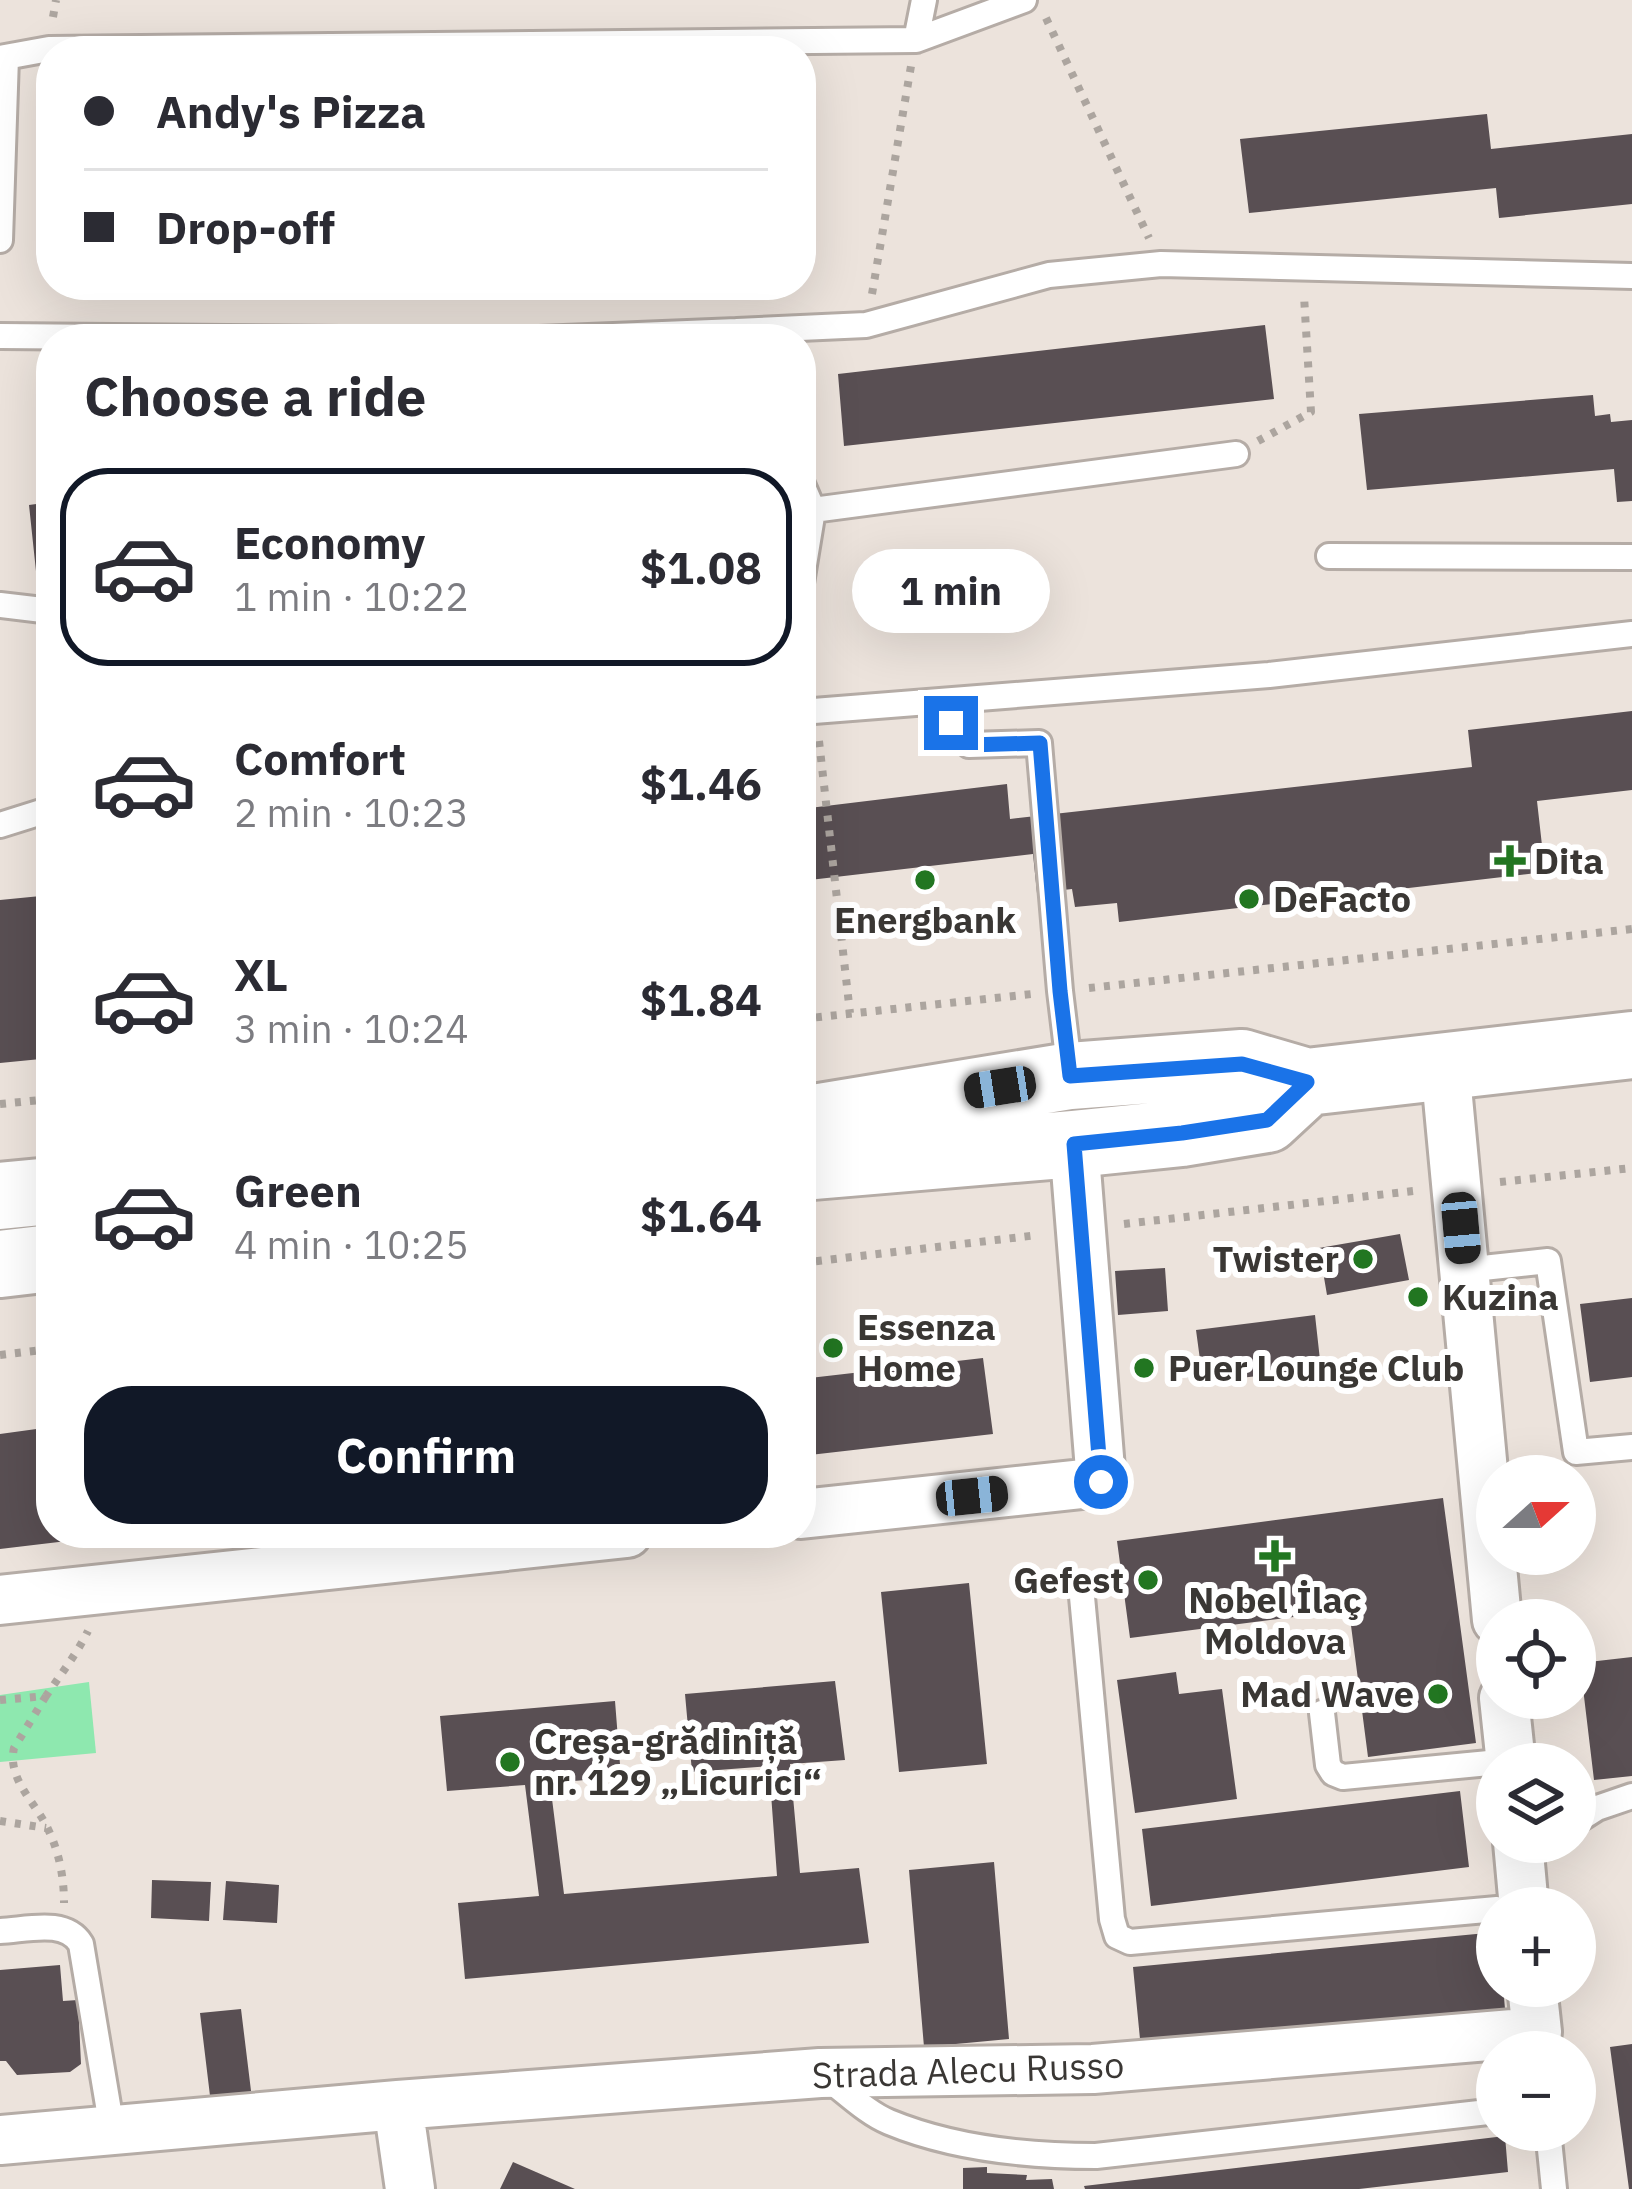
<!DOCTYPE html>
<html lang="en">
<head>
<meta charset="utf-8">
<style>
	:root { --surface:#fff; --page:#f7f7f7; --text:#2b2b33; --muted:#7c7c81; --line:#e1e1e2; --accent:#111827 }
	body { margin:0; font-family:"IBM Plex Sans",sans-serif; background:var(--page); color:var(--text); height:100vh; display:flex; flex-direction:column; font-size:45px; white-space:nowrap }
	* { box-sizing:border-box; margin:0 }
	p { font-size:39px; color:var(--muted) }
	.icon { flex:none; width:66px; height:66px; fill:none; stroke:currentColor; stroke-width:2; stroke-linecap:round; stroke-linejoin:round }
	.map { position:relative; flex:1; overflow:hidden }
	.sheet { position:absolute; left:36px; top:324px; width:780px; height:1224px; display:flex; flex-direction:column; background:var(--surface); border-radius:48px; box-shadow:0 12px 48px #0002 }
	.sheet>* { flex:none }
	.top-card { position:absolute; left:36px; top:36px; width:780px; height:264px; border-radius:48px; box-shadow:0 12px 48px #0002; display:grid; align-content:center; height:264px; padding:0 48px; background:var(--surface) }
	.needle { width:78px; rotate:69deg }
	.tools { position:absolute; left:1476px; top:1455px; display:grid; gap:24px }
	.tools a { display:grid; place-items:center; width:120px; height:120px; border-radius:50%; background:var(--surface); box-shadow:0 12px 48px #0002; font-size:60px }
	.end { position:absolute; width:54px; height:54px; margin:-27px; border:15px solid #1a73e8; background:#fff; box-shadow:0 0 0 6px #fff }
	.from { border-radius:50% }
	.bubble { position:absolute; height:84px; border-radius:42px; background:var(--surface); box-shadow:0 12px 48px #0002; font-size:39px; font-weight:700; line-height:84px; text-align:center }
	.car { position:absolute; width:36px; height:72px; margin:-36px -18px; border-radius:15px; box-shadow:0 0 9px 3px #0007; background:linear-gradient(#222 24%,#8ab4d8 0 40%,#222 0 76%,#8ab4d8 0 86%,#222 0) }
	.top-card b { display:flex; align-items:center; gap:42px; height:114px; font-size:45px }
	.top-card b+b { border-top:3px solid var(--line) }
	.top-card i { width:30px; height:30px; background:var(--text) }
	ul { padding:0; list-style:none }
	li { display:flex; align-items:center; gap:36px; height:198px; margin:0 24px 18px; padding:0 24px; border:6px solid transparent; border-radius:48px }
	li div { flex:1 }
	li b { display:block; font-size:45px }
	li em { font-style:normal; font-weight:700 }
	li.current { border-color:var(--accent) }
	li>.icon { width:108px; height:108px; stroke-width:1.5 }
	h2 { padding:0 48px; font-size:54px; line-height:144px }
	.button { display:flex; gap:24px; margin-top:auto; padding:24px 48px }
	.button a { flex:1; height:138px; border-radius:48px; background:var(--accent); color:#fff; font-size:48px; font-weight:700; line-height:138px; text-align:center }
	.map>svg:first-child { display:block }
	.green { fill:#8ee8af }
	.building { fill:#594f53 }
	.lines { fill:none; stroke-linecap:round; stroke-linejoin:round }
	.lane-casing { stroke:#b5aca6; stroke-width:30 }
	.street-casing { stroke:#b5aca6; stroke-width:54 }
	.primary-casing { stroke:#b5aca6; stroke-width:72 }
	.path { stroke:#aca59f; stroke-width:8; stroke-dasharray:6 9; stroke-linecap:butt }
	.lane { stroke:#fff; stroke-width:24 }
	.street { stroke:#fff; stroke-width:48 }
	.primary { stroke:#fff; stroke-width:66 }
	.route { stroke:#1a73e8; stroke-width:15 }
	.poi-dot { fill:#227621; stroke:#fff; stroke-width:4.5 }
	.labels { text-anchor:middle; stroke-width:12; stroke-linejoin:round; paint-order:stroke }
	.poi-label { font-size:36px; font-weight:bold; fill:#3a3734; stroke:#fff; text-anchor:start }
	.street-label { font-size:36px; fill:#3a3734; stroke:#fff }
</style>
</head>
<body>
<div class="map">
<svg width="1632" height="2189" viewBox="0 0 1632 2189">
	<rect width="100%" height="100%" fill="#ece3dc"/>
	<path class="green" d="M89 1682 96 1753 0 1762V1695Z"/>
	<path class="building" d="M1487 114 1491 149 1632 134V204L1499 218 1496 188 1249 213 1240 139Z
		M1265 325 1274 399 844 446 838 374Z
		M1593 395 1595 416 1610 414 1611 422 1632 420V501L1617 502 1614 469 1367 490 1359 414Z
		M51 502V569L36 571 29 505Z
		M1632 711V790L1537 801 1545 872 1119 922 1117 903 1075 907 1072 889 1037 893 1033 854 801 881V809L1007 784 1010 819 1472 767 1468 730Z
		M51 895V1058L0 1063V900Z
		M1400 1234 1409 1280 1327 1295 1319 1248Z
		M1165 1268 1168 1311 1118 1315 1115 1271Z
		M1632 1298V1377L1590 1382 1580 1304Z
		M1315 1315 1321 1369 1203 1382 1196 1330Z
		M983 1358 993 1434 801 1456V1379Z
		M51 1427V1533H109V1536L0 1549V1434Z
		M1443 1498 1476 1743 1368 1757 1349 1610 1130 1638 1117 1541Z
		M969 1583 987 1764 899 1772 881 1592Z
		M1632 1657V1776L1594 1780 1580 1663Z
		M1176 1672 1179 1694 1222 1689 1237 1799 1135 1813 1117 1680Z
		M835 1681 845 1760 790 1764 800 1873 859 1868 869 1943 465 1979 458 1903 539 1896 525 1785 447 1791 440 1716 615 1701 621 1777 550 1783 564 1894 777 1876 769 1766 692 1772 685 1694Z
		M1460 1791 1469 1867 1151 1906 1142 1829Z
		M994 1862 1009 2039 924 2047 909 1870Z
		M152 1880 211 1882 209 1921 151 1918Z
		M226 1881 279 1885 277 1923 223 1920Z
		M1497 1932V1986H1503L1505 2009 1140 2039 1133 1967Z
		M60 1965 63 2001 78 2000 81 2064 70 2072 17 2075 6 2061H0V1970Z
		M241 2009 252 2099 211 2104 200 2013Z
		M1632 2044V2189H1629L1610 2047Z
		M1505 2136 1508 2172 1359 2189H1085L1084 2186Z
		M513 2162 575 2189H500Z
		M987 2167V2173L1027 2175 1026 2180 1052 2179 1054 2189H963V2168Z"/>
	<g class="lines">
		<g class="lane-casing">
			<path id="lane" d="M916 40 924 0
				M0 58 49 49 916 40 1024 0
				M0 240 6 57
				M0 336 341 339
				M539 339 737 331
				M740 339 737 331 866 325 1049 275 1161 264 1632 276
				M801 482 813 510 801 583
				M813 510 1236 454
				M1329 556 1632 557
				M0 605 51 611
				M932 702 969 745 1039 743 1060 991 1070 1074
				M801 712 1269 675 1632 634
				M0 825 51 809
				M1464 1270 1548 1261 1576 1452 1632 1447
				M1081 1586 1112 1919 1117 1936 1130 1942 1497 1909
				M1322 1713 1328 1765 1333 1773 1343 1777 1510 1761
				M1575 1822 1597 1808 1632 1796
				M0 1931C26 1930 65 1918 81 1944L112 2129
				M827 2078C846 2092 867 2113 889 2122 952 2148 1028 2156 1096 2156L1497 2111
				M1548 2130 1554 2189"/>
		</g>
		<g class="street-casing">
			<path id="street" d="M1445 1066 1497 1620
				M801 1514 1101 1482 1074 1144
				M0 1600 627 1533
				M1504 1698 1511 1764
				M1518 1842 1524 1908
				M398 2105 410 2189
				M0 2140 398 2105 820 2073 1093 2069 1537 2032 1532 1986"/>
		</g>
		<g class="primary-casing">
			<path id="primary" d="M801 1120 1070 1076 1242 1063 1307 1082 1632 1045
				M801 1167 1074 1144 1182 1133 1267 1119 1307 1082
				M0 1196 51 1191
				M0 1264 51 1258"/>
		</g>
		<path class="path" d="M53 17 56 0
			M1046 18 1149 238
			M872 294 911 66
			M1258 441 1311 412 1304 296
			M819 741 850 1013
			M1089 988 1632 929
			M801 1019 1032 994
			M0 1104 51 1099
			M1500 1182 1632 1168
			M1124 1224 1413 1191
			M801 1263 1038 1235
			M0 1355 51 1349
			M46 1696 14 1748C7 1779 35 1802 47 1827 59 1851 64 1877 64 1903
			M0 1700 46 1696C61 1674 76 1655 88 1631
			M0 1821 46 1828"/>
		<use href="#lane" class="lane"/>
		<use href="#street" class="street"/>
		<use href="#primary" class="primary"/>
	</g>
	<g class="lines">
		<path class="route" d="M951 723 969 745 1040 743 1060 991 1070 1076 1242 1064 1307 1082 1267 1120 1182 1133 1074 1144 1101 1482"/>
	</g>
	<g class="poi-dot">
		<path d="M1504 843h12v12h12v12h-12v12h-12v-12h-12v-12h12z"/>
		<circle cx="925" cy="880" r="12"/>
		<circle cx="1249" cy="899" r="12"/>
		<circle cx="1363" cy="1259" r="12"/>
		<circle cx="1418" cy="1297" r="12"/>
		<circle cx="833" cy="1348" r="12"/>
		<circle cx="1144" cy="1368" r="12"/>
		<path d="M1269 1538h12v12h12v12h-12v12h-12v-12h-12v-12h12z"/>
		<circle cx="1148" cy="1580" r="12"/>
		<circle cx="1438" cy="1694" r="12"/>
		<circle cx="510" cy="1762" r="12"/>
	</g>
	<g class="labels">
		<g class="poi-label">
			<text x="1534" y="874">Dita</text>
			<text x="1273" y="912">DeFacto</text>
			<text x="925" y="933" text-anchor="middle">Energbank</text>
			<text x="1339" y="1272" text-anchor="end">Twister</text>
			<text x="1442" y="1310">Kuzina</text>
			<text x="857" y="1340">Essenza<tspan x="857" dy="41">Home</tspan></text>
			<text x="1168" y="1381">Puer Lounge Club</text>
			<text x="1124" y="1593" text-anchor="end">Gefest</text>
			<text x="1275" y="1613" text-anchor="middle">Nobel İlaç<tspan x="1275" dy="41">Moldova</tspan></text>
			<text x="1414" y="1707" text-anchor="end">Mad Wave</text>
			<text x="534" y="1754">Creșa-grădiniță<tspan x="534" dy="41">nr. 129 „Licurici“</tspan></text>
		</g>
		<g class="street-label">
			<text transform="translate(968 2070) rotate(-2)" y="13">Strada Alecu Russo</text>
		</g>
	</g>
</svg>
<div class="tools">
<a><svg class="needle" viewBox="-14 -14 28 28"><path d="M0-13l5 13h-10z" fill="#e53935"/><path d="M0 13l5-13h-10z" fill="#7c7c81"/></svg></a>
<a><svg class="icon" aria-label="locate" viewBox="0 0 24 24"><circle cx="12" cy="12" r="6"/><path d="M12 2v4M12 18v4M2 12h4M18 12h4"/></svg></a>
<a><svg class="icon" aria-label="layers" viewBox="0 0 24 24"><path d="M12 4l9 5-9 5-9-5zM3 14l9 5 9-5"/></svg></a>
<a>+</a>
<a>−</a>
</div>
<i class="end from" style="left:1101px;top:1482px"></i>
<i class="end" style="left:951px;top:723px"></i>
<div class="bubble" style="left:852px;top:549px;width:198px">1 min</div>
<i class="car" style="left:1000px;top:1087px;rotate:261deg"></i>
<i class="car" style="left:1461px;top:1228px;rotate:175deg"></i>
<i class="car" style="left:972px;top:1496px;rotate:84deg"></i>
<div class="top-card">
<b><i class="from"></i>Andy's Pizza</b>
<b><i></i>Drop-off</b>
</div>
<section class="sheet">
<h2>Choose a ride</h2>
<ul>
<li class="current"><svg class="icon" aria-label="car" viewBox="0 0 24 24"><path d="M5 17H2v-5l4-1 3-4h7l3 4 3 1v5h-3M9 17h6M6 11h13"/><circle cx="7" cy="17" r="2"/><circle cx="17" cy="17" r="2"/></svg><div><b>Economy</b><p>1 min · 10:22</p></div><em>$1.08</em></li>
<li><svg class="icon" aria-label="car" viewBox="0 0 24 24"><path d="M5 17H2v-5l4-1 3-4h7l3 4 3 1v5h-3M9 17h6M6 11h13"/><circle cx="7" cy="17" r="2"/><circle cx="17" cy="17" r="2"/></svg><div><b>Comfort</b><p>2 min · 10:23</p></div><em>$1.46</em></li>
<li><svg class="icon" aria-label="car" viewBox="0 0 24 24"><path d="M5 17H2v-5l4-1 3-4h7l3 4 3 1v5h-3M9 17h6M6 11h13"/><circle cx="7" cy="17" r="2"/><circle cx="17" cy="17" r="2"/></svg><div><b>XL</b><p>3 min · 10:24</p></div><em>$1.84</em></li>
<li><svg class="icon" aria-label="car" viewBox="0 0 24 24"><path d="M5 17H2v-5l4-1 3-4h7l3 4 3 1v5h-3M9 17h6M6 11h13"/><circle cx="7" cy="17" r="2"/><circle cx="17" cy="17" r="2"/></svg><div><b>Green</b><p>4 min · 10:25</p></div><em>$1.64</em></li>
</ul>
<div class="button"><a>Confirm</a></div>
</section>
</div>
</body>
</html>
